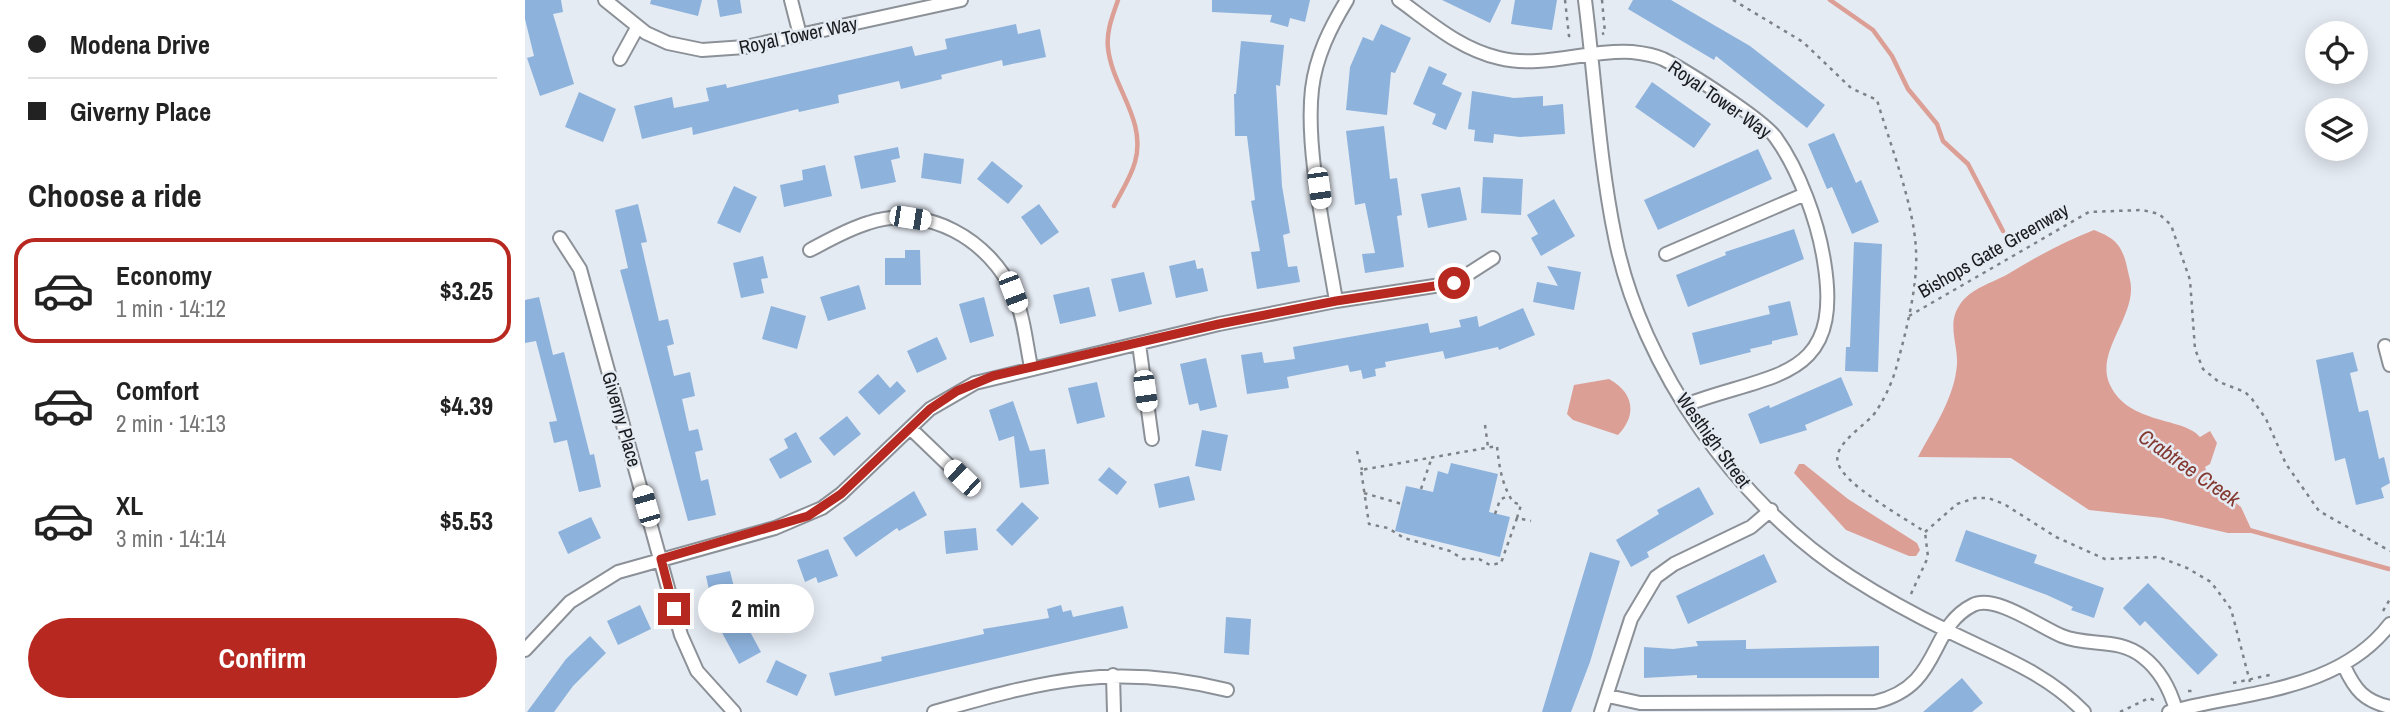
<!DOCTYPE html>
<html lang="en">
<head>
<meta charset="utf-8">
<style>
	:root { --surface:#fff; --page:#f2f2f2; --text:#222; --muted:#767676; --line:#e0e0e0; --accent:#b72920 }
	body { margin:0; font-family:"Archivo Narrow",sans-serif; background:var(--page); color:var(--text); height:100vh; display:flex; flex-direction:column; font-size:26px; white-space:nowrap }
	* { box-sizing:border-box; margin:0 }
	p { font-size:23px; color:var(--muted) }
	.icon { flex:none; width:38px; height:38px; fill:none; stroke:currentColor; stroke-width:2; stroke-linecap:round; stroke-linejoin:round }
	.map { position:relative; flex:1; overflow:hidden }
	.drawer { display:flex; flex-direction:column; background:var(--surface); width:525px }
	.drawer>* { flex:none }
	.guide { display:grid; align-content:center; height:154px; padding:0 28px; background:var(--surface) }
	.controls { position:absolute; left:1780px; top:21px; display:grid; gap:14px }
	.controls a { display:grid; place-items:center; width:63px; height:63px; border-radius:50%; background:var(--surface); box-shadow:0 4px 18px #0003; font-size:35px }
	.end { position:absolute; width:32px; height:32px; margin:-16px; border:9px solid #b72920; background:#fff; box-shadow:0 0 0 4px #fff }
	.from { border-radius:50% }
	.bubble { position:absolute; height:49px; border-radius:24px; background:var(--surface); box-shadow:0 4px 18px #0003; font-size:23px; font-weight:800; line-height:49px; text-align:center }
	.car { position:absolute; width:21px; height:42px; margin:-21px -10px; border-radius:9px; box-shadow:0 0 5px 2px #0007; background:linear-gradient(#fff 24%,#345 0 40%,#fff 0 76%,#345 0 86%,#fff 0) }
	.guide b { display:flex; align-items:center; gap:24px; height:66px; font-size:26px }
	.guide b+b { border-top:2px solid var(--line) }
	.guide i { width:18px; height:18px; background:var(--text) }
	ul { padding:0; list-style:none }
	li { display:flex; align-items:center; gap:21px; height:105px; margin:0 14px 10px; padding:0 14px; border:4px solid transparent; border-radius:21px }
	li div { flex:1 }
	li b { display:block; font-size:26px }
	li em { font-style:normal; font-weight:800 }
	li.selected { border-color:var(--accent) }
	li>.icon { width:63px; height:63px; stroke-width:1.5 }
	h2 { padding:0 28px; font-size:32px; line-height:84px }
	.cta { display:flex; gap:14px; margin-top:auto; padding:14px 28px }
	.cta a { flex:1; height:80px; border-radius:42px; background:var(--accent); color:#fff; font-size:28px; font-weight:800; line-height:80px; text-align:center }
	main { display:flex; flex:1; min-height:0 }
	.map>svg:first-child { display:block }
	.water { fill:#dc9f96 }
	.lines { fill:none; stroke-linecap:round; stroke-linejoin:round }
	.stream { stroke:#dc9f96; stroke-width:4.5 }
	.building { fill:#8db2dc }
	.street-casing { stroke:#8c9198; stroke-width:16 }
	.path { stroke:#7e8287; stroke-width:2.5; stroke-dasharray:3.5 5; stroke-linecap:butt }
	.street { stroke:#fff; stroke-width:12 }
	.route { stroke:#b72920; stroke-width:9 }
	.labels { text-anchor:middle; stroke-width:5; stroke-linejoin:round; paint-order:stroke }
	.street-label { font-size:19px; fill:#191b1e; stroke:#e5ebf3 }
	.water-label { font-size:21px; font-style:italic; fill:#833930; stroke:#e5ebf3 }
</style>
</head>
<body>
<main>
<section class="drawer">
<div class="guide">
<b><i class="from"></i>Modena Drive</b>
<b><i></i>Giverny Place</b>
</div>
<h2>Choose a ride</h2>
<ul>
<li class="selected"><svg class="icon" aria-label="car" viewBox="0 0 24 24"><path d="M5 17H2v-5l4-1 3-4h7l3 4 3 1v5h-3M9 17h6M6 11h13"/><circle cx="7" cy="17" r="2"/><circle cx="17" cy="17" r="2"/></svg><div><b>Economy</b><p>1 min · 14:12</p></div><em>$3.25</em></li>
<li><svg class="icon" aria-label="car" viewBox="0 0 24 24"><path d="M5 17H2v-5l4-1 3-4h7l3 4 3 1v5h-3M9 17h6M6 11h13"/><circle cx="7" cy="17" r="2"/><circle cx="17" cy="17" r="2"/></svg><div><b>Comfort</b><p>2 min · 14:13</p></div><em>$4.39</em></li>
<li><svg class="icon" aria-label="car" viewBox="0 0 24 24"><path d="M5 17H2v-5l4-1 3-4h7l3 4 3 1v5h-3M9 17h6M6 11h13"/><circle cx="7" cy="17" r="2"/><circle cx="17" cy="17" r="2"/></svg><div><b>XL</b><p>3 min · 14:14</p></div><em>$5.53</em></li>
</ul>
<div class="cta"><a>Confirm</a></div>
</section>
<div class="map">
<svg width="1865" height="712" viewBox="0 0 1865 712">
	<rect width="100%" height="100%" fill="#e5ebf3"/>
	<path class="water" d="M1569 230C1590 238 1597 245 1602 267 1603 273 1606 281 1606 288 1607 320 1570 354 1585 385 1604 425 1659 417 1675 437L1685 431 1692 443 1685 464 1680 467 1685 482 1716 507 1728 533H1703L1637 518 1564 510 1486 458 1393 457C1408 429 1430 397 1432 364 1433 345 1422 324 1434 306 1444 289 1467 283 1483 274 1511 257 1538 242 1569 230Z
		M1084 379C1108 392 1113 414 1093 435L1048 420 1042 414 1049 385Z
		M1274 464H1279L1323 499 1392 543 1395 550 1391 556H1384L1321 530 1269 473Z"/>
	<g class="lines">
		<path class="stream" d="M1305 0 1348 30 1367 56 1383 89 1412 124 1418 141 1443 164 1478 231
			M589 206C596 192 606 177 610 162 622 120 587 87 583 48 581 31 588 15 593 0
			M1724 530 1864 569"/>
	</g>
	<path class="building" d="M0 0H36L38 12 28 14 49 84 15 96 2 58 9 56 0 19Z
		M126 0H177L173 16 125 4Z
		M192 0H215L217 13 195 17Z
		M687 0H785L780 22 765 18 763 27 745 22 747 15 687 12Z
		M917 0H976L965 23Z
		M990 0H1032L1027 30 986 24Z
		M1108 0H1146L1225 46 1300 105 1282 128 1191 56 1189 60 1103 9Z
		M491 24 493 34 515 29 521 57 478 66 477 60 416 75 417 79 376 89 374 81 313 95 314 103 274 112 273 109 168 135 167 127 117 139 109 106 147 97 149 108 184 101 181 88 201 84 202 88 387 46 390 56 422 49 420 39Z
		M856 24 886 38 870 73 866 72 862 115 821 110 825 67 838 37 848 41Z
		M716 41 759 45 755 86 751 85 757 186 765 233 758 235 763 267 772 266 775 282 732 289 726 252 735 251 726 201 730 200 722 136H710L709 94H711Z
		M904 66 922 74 917 84 937 93 921 130 907 124 911 114 888 104Z
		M1127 82 1186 124 1169 148 1110 107Z
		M947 91 989 98 1018 96V106L1038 104 1040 134 995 137 969 134 968 143 949 141 950 130 943 129Z
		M54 92 91 109 78 142 40 127Z
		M859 126 865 179 872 178 877 215 872 216 879 267 840 273 837 254 850 253 840 203 830 205 821 131Z
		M1309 133 1331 183 1336 180 1354 222 1327 234 1307 187 1302 189 1283 144Z
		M373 147 375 158 366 160 371 182 336 189 329 156Z
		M1233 149 1247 179 1133 230 1119 200Z
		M399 153 439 159 436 184 396 178Z
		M467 161 498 186 483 204 452 179Z
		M300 165 307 196 259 207 255 185 278 180 277 170Z
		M958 177 998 179 996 215 956 213Z
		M209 186 232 197 215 233 192 223Z
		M935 187 942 220 903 228 896 194Z
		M1029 199 1050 236 1016 256 1006 238 1013 234 1002 215Z
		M113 204 122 242 116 243 134 321 143 319 149 344 142 346 149 376 165 372 170 396 157 399 164 431 173 429 178 450 170 452 176 481 183 479 191 515 163 521 95 270 103 268 90 210Z
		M514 204 534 232 516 245 496 217Z
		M1269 229 1279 259 1163 307 1151 275 1201 255 1200 252Z
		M1329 242 1357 244 1353 372 1320 371 1321 347H1325Z
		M380 250H395L396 285H360V258H380Z
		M238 256 243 278 236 279 239 293 216 298 208 263Z
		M670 260 672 269 678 268 683 291 651 298 644 266Z
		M1022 266 1056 272 1049 310 1008 302 1012 282 1033 286Z
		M619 272 627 304 594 312 586 279Z
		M334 285 341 309 303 321 295 297Z
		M564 287 571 316 535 324 528 295Z
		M14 297 28 355 39 352 65 455 69 454 76 487 54 492 42 440 29 443 24 422 32 421 11 341 0 343V300Z
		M459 297 469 336 445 343 434 304Z
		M1265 301 1273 335 1247 341V344L1225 349 1226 352 1175 365 1167 333 1245 314 1243 306Z
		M246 306 281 316 272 349 237 339Z
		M998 308 1010 335 974 350 973 347 920 359 918 351 860 362 861 367 850 369 851 376 838 379 836 370 825 372 823 365 762 377 764 388 722 394 716 355 737 352 739 363 770 359 768 347 903 323 905 333 936 327 934 320 952 316 954 327Z
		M412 337 422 359 392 373 382 351Z
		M1828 352 1833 371 1825 373 1834 412 1843 410 1854 459 1859 457 1865 483 1856 488 1859 498 1831 505 1820 458 1810 461 1791 360Z
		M681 358 692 407 675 411 673 403 664 405 655 364Z
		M353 374 365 388 372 381 381 391 354 415 333 392Z
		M1316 377 1328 405 1280 425 1282 430 1235 444 1223 414 1244 405 1245 408Z
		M572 382 580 417 552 424 543 388Z
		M488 401 505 451 520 449 524 484 495 488 489 436 474 441 464 410Z
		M322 416 336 434 309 456 294 438Z
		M677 430 703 435 696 471 670 466Z
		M271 432 287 462 255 479 244 459 263 448 259 439Z
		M926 463 973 474 964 512 985 517 975 557 870 531 881 486 908 492 913 471 923 474Z
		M584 467 602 482 592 495 573 480Z
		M664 476 670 500 634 508 629 484Z
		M1174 487 1189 514 1122 552 1124 557 1106 567 1091 540 1134 514 1132 510Z
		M389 491 402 515 374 531 372 528 331 557 318 538Z
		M497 502 514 518 487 546 471 530Z
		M66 517 76 538 43 554 33 532Z
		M451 528 453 550 421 554 419 531Z
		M1441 530 1512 555 1509 563 1579 588 1569 618 1546 610 1548 607 1522 595 1430 561Z
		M303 549 313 576 293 583 291 577 280 582 272 560Z
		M1065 552 1095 561 1065 662 1046 712H1017Z
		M1239 554 1252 582 1163 624 1151 596Z
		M205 571 213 603 188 609 181 576Z
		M1623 583 1693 655 1673 675 1620 621 1615 626 1598 608Z
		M115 605 126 629 93 645 82 621Z
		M536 605 538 612 546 610 548 617 598 606 603 628 310 696 304 673 357 661 356 657 459 634 458 629 524 618 522 609Z
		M217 617 236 652 214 664 195 629Z
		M701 617 726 619 724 655 699 653Z
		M65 636 81 653 48 686 29 712H2L41 659Z
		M1221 640V649L1354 646V678H1172V675L1119 678V647L1148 649 1173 646 1171 641Z
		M251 660 282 675 272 696 241 682Z
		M1437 678 1458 703 1447 712H1398Z"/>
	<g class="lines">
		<g class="street-casing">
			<path id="street" d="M80 0 121 33 143 43 177 50 220 47 436 0
				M266 0 275 35
				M874 0C906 23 935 49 974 58 1018 69 1063 49 1107 52 1116 53 1129 55 1138 59 1160 70 1239 120 1251 138 1274 170 1293 222 1299 261 1319 382 1247 372 1160 405
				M1060 0C1070 79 1074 159 1090 237 1116 368 1214 506 1326 577 1357 597 1390 615 1423 631 1471 655 1521 672 1559 712
				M95 59 112 28
				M35 238 55 269 156 635 172 671 209 712
				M285 250C304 240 323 229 343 223 402 203 465 240 489 294 499 317 501 343 506 367
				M1141 254 1278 195
				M811 301C801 238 780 151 787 89 791 56 805 28 822 0
				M614 344 627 439
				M1860 346 1865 365
				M385 428 437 478
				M0 650 45 602 93 572 250 528 297 508 316 494 405 409 450 383 694 324 811 301 929 283 968 258
				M1819 666C1830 690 1839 701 1865 707
				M588 675 589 712
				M1083 696 1115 703 1350 702C1418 686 1402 628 1448 605 1470 594 1515 627 1537 636 1564 647 1593 637 1618 657 1636 671 1645 689 1651 710
				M409 712C518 681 589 662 702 690
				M1076 712 1106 619 1131 577 1149 564 1226 527 1246 510
				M1644 712C1721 691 1813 692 1865 624"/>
		</g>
		<path class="path" d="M1040 0 1044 36H1050
			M1077 0 1080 33 1077 34
			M1208 0 1278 42 1326 88 1352 100C1365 144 1389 205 1391 250 1393 284 1382 328 1373 361 1369 378 1362 394 1352 410 1343 425 1307 443 1313 463 1319 485 1380 518 1400 532
			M1384 316 1564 212 1617 210 1634 214 1646 225 1665 280 1670 349 1678 369 1694 382 1720 392 1727 399 1741 419 1761 464 1794 511 1865 551
			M960 425 963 447
			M832 451 837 470
			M896 489 907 457
			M839 493 877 504
			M970 514 975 500 984 495
			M992 518 976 563 965 565 954 559H938L925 551 879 538 863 528 844 524 836 470 972 446C974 466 977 485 988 502L996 505 992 518 1006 521
			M1400 532 1432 504 1450 498H1463L1479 504 1531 537 1580 559 1634 557 1662 568 1686 582 1706 609 1725 682
			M1386 594 1403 557 1400 532
			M1858 611 1865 599
			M1708 683 1749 674
			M1663 691H1670
			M1595 712 1624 698 1631 701"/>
		<use href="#street" class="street"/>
	</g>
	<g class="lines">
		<path class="route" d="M149 609 136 559 283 516 316 494 405 409 432 391 468 376 694 324 811 301 929 283"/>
	</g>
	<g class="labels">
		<g class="street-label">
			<text transform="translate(273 35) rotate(-12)" y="7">Royal Tower Way</text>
			<text transform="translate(1195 99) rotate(35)" y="7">Royal Tower Way</text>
			<text transform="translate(1468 250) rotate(-30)" y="7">Bishops Gate Greenway</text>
			<text transform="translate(97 419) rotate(74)" y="7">Giverny Place</text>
			<text transform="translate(1189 440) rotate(54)" y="7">Westhigh Street</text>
		</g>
		<g class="water-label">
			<text transform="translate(1664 468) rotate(35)" y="7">Crabtree Creek</text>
		</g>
	</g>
</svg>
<div class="controls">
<a><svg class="icon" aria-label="locate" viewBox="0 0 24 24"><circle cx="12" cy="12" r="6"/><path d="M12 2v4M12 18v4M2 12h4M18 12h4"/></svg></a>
<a><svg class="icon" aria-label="layers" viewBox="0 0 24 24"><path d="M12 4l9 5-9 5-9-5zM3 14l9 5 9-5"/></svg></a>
</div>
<i class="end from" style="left:929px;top:283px"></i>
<i class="end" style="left:149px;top:609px"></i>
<div class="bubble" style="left:173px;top:584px;width:116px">2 min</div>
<i class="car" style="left:794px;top:188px;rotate:172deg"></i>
<i class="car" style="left:385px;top:218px;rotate:99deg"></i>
<i class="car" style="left:488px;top:292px;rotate:159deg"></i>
<i class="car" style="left:620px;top:391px;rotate:172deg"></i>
<i class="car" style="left:437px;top:478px;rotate:314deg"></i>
<i class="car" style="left:121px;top:506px;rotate:344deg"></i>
</div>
</main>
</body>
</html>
